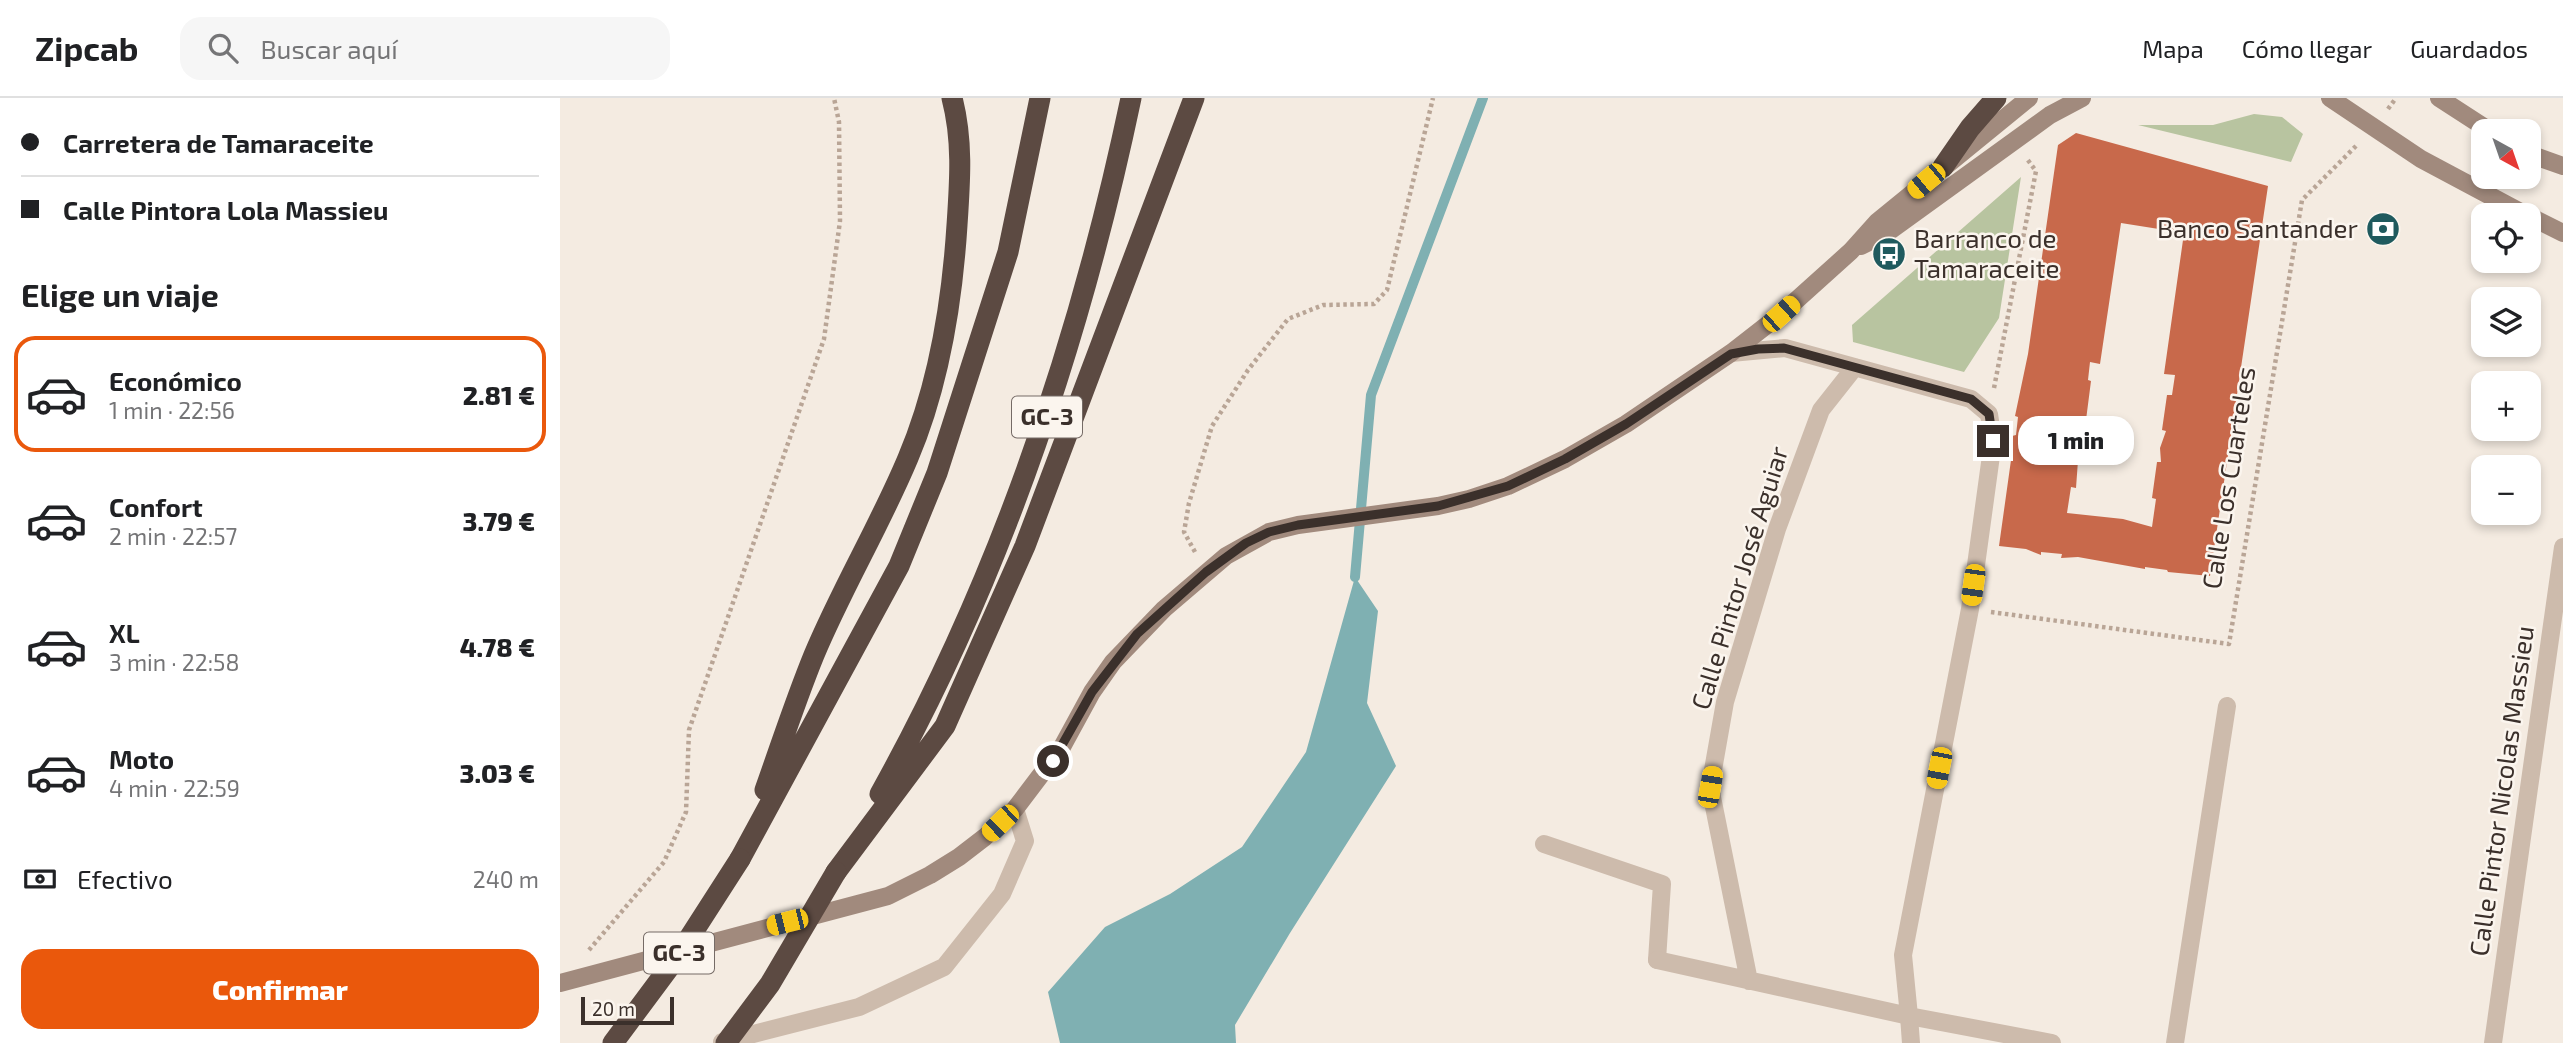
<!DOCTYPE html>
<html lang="es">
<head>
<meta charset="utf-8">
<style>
	:root { --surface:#fff; --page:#f6f6f6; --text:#202124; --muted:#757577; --line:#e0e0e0; --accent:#ea580c }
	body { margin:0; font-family:"Exo 2",sans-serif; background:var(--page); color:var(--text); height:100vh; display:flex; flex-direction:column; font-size:26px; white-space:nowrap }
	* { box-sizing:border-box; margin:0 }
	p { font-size:23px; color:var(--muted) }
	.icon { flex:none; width:38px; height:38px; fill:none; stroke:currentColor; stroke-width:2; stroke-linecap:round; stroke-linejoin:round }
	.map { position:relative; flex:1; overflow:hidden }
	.details { display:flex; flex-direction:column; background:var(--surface); width:560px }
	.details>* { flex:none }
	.top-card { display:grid; align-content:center; height:154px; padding:0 21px; background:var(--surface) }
	.needle { width:46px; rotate:140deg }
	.fabs { position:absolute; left:1911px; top:21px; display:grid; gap:14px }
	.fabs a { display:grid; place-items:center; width:70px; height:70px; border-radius:14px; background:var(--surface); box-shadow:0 4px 10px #0003; font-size:35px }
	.scale { position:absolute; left:21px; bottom:18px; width:93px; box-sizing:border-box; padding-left:7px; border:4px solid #3b302b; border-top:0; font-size:19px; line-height:24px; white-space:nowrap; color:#3b302b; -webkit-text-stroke:5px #fbf5ee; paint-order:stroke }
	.end { position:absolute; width:32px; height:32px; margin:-16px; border:9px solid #3b302b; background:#fff; box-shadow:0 0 0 4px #fff }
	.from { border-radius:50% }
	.bubble { position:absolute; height:49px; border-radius:21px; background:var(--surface); box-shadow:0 4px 10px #0003; font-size:23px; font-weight:800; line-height:49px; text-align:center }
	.car { position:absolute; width:21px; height:42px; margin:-21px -10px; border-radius:9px; box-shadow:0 0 5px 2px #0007; background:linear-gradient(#f5c518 24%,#345 0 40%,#f5c518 0 76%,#345 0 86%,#f5c518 0) }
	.top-card b { display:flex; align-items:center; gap:24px; height:66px; font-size:26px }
	.top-card b+b { border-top:2px solid var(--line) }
	.top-card i { width:18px; height:18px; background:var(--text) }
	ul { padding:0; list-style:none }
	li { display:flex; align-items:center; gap:21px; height:116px; margin:0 14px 10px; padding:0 7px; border:4px solid transparent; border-radius:21px }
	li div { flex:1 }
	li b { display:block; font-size:26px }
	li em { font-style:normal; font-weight:800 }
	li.current { border-color:var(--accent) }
	li>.icon { width:63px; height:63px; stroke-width:1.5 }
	h2 { padding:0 21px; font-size:32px; line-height:84px }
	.pay { display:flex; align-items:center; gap:18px; height:77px; padding:0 21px; font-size:26px }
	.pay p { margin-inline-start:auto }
	.primary-button { display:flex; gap:14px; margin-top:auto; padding:14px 21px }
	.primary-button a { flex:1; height:80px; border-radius:21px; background:var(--accent); color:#fff; font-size:28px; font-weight:800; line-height:80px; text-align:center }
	header { display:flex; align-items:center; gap:42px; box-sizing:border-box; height:98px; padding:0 35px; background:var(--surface); border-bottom:2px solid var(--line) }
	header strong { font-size:33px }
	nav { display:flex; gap:38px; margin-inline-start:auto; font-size:24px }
	.search { width:490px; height:63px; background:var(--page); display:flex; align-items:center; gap:18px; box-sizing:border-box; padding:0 24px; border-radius:21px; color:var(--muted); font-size:26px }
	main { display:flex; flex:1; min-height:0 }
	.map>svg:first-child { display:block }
	.green { fill:#b8c4a0 }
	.water { fill:#7fb0b2 }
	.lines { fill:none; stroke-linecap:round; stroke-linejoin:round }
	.stream { stroke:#7fb0b2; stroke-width:10 }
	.building { fill:#c8694b; fill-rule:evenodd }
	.path { stroke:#b9a596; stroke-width:4.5; stroke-dasharray:3.5 3.5; stroke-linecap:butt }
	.lane { stroke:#cdbbac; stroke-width:18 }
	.street { stroke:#cdbbac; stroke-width:18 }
	.secondary { stroke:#a18a7d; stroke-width:18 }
	.highway { stroke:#5c4a42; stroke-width:21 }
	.highway-bridge { stroke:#5c4a42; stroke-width:21 }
	.route { stroke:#3b302b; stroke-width:9 }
	.labels { text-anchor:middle; stroke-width:5; stroke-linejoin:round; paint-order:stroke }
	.shield { fill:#fbf5ee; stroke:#756b66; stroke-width:2 }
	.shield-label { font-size:24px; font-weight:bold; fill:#3b302b }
	.poi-label { font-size:26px; fill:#3b302b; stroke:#fbf5ee; text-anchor:end }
	.street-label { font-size:26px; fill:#3b302b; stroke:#fbf5ee }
</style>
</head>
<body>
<header>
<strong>Zipcab</strong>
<div class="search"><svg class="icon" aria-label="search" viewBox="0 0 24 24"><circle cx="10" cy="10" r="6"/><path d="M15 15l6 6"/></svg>Buscar aquí</div>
<nav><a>Mapa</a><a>Cómo llegar</a><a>Guardados</a></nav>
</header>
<main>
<section class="details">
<div class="top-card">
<b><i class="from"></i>Carretera de Tamaraceite</b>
<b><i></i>Calle Pintora Lola Massieu</b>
</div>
<h2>Elige un viaje</h2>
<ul>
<li class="current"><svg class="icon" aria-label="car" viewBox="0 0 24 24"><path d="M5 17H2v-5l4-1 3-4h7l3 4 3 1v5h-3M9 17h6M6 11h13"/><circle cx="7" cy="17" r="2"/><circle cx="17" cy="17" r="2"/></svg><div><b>Económico</b><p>1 min · 22:56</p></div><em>2.81 €</em></li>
<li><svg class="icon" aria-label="car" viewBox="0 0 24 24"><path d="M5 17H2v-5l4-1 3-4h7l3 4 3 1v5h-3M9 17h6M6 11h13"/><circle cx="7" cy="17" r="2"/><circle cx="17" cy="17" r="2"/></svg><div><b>Confort</b><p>2 min · 22:57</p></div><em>3.79 €</em></li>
<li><svg class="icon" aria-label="car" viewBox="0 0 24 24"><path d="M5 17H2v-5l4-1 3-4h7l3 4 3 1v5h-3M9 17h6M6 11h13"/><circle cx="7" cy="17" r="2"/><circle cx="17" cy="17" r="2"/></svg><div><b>XL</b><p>3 min · 22:58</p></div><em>4.78 €</em></li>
<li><svg class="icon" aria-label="car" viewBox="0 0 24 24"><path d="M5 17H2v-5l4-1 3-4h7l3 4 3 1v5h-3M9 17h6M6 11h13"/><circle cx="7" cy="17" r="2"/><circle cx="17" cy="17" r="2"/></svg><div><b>Moto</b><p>4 min · 22:59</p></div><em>3.03 €</em></li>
</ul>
<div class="pay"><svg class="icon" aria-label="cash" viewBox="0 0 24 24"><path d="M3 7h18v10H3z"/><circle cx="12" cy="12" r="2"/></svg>Efectivo<p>240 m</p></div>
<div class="primary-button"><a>Confirmar</a></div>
</section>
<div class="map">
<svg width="2003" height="945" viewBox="0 0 2003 945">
	<rect width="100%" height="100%" fill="#f4ebe1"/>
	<path class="green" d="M1694 16 1722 19 1743 36 1731 64 1578 27H1653Z
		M1461 79 1439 220 1404 274 1293 244 1292 227Z"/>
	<path class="water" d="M795 479 818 513 807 605 836 668 730 835 675 927 676 945H500L488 894 545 829 610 796 682 749 746 654Z"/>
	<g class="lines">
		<path class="stream" d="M795 479 811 297 923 0"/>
	</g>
	<path class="building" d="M1516 35 1708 88 1650 478 1608 474 1607 472 1585 469V471L1518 459 1501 460 1502 456 1481 454V457L1466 451 1439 448 1452 355V338L1456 337 1458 319 1455 318 1468 256 1498 47ZM1561 125 1624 135 1604 276 1615 277 1612 297H1607L1602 332 1606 333 1600 350 1601 364H1597L1592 400 1596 401 1592 429 1563 421 1507 415 1511 389 1516 390 1521 321 1526 322 1531 283 1528 282 1530 264 1540 266Z"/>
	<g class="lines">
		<path class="path" d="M1828 11 1836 0
			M1434 290 1476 73 1467 61
			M635 454 624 434 629 405 652 328 688 272 728 221 763 207 814 206 827 192 873 0
			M1431 514 1669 546 1742 102 1798 46
			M29 852 104 764 126 714 129 632 264 241 280 123 279 24 274 0"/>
		<path class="lane" d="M984 746 1102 786 1097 862
			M1349 918 1351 945
			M162 944 299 909 384 869 442 796 465 743 455 711"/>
		<path class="street" d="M1171 255 1225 250 1411 301 1429 316 1433 343 1410 511 1343 857 1349 918
			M1097 862 1349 918 1492 945
			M1189 883 1150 689 1165 604 1217 431 1261 312 1295 269
			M1615 945 1667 608
			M1933 945 2003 449"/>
		<path class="secondary" d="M1770 0 1861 61 1966 117
			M1879 0 1930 33
			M1969 56 2003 68
			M1969 118 2003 135
			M1301 148 1327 135 1490 17 1522 0
			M0 885 328 798 370 777 399 759 425 739 455 711 502 649 532 594 553 564 604 511 666 458 709 434 738 427 878 408 909 401 948 388 1005 361 1066 326 1171 255 1221 216 1291 153 1317 124 1469 0"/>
		<path class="highway" d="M1383 69 1410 30 1436 0
			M205 692C221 647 236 601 254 557 282 490 320 427 348 360 379 287 392 206 397 127 400 83 403 42 392 0
			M320 696C441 479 520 243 571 0
			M180 761 339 468 377 375 448 154 480 0
			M276 774 385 628 465 448 634 0"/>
		<path class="highway-bridge" d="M53 945 117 859 180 761
			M166 945 210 886 276 774"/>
	</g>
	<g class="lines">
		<path class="route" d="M493 663 532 594 577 536 646 474 686 445 709 434 738 427 878 408 948 388 1005 361 1066 326 1171 256 1198 251 1224 250 1411 301 1429 316 1433 343"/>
	</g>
	<defs>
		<g id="bank-disc" transform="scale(1.75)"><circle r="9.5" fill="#1f5a5e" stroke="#fbf5ee"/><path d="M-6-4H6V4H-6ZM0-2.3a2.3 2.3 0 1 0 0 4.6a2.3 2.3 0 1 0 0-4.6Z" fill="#fff"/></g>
		<g id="bus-disc" transform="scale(1.75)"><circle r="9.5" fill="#1f5a5e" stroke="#fbf5ee"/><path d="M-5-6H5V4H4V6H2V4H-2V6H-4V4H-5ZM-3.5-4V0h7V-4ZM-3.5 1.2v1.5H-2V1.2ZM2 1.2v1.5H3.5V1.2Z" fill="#fff"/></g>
	</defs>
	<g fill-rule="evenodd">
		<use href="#bank-disc" x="1823" y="131"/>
		<use href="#bus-disc" x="1329" y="156"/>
	</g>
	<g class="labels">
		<g class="shield">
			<rect x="452" y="298.5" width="70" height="41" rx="5"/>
			<rect x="84" y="834.5" width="70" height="41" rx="5"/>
		</g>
		<g class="shield-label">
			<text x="487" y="327">GC-3</text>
			<text x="119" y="863">GC-3</text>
		</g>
		<g class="poi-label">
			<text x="1798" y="140">Banco Santander</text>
			<text x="1354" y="150" text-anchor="start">Barranco de<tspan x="1354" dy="30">Tamaraceite</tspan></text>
		</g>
		<g class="street-label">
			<text transform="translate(1669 380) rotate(-81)" y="9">Calle Los Cuarteles</text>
			<text transform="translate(1180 480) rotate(-73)" y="9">Calle Pintor José Aguiar</text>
			<text transform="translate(1942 693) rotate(-82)" y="9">Calle Pintor Nicolas Massieu</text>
		</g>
	</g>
</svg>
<div class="fabs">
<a><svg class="needle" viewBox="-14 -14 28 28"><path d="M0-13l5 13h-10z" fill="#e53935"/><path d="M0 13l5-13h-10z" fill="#757577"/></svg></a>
<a><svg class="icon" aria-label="locate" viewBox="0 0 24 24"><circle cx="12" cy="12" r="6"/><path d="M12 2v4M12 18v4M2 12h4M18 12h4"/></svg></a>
<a><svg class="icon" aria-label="layers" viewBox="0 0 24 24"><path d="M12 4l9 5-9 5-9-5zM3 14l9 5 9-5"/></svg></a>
<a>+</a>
<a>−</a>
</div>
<div class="scale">20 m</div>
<i class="end from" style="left:493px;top:663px"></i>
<i class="end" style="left:1433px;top:343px"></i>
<div class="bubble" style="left:1458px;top:318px;width:116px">1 min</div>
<i class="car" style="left:1366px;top:83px;rotate:230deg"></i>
<i class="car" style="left:1221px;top:216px;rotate:48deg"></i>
<i class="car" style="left:1413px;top:487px;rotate:188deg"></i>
<i class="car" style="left:1379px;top:670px;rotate:191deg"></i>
<i class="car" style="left:1150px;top:689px;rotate:10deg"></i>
<i class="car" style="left:440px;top:725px;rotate:226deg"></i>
<i class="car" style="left:227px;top:824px;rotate:256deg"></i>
</div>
</main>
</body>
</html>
